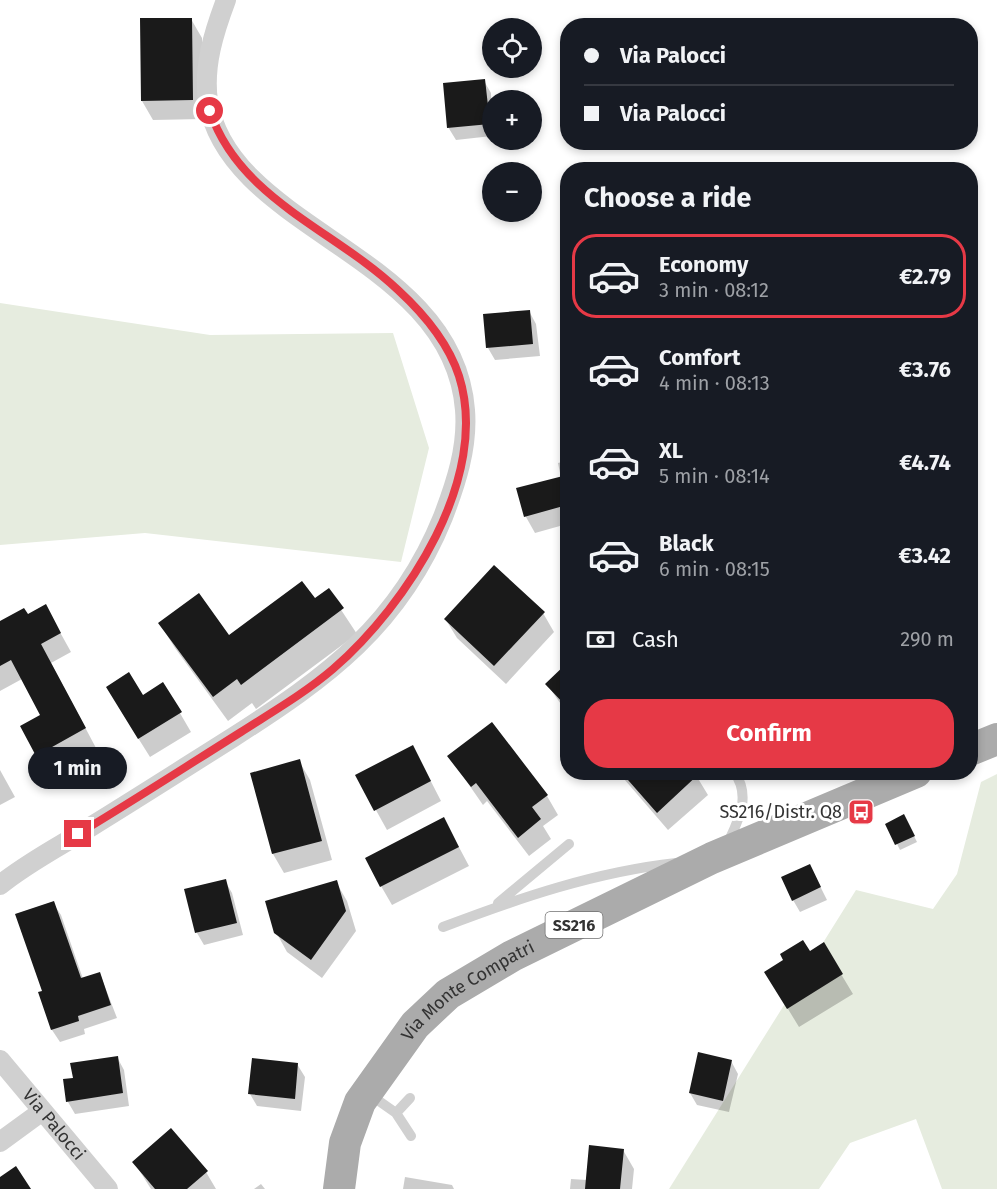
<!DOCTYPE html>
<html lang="en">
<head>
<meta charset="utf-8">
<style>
	:root { --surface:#171b24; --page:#242831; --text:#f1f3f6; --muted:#9ea1a6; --line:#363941; --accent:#e63946 }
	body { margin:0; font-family:"Fira Sans",sans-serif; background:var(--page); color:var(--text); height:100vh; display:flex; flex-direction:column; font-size:22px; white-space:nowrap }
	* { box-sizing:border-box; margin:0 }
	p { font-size:20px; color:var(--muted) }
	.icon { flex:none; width:33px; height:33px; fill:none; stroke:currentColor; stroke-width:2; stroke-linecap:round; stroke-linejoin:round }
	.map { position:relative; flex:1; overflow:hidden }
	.panel { position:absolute; left:560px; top:162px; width:418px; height:618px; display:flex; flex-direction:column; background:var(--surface); border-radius:24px; box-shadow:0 3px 9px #0003 }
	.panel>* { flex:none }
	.banner { position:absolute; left:560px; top:18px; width:418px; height:132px; border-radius:24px; box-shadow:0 3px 9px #0003; display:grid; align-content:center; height:132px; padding:0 24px; background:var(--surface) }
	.buttons { position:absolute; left:482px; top:18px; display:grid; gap:12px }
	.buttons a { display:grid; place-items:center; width:60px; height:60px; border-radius:50%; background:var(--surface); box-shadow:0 3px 9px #0003; font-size:30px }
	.end { position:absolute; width:27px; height:27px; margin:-14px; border:8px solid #e63946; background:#fff; box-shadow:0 0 0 3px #fff }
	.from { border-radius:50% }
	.bubble { position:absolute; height:42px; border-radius:21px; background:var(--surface); box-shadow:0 3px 9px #0003; font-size:20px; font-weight:700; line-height:42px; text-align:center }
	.banner b { display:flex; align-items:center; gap:21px; height:57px; font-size:22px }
	.banner b+b { border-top:2px solid var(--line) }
	.banner i { width:15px; height:15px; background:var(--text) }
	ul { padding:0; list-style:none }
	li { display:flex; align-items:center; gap:18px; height:84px; margin:0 12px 9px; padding:0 12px; border:3px solid transparent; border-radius:24px }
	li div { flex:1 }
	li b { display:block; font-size:22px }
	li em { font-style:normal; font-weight:700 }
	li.active { border-color:var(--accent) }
	li>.icon { width:54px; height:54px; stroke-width:1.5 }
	h2 { padding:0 24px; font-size:27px; line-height:72px }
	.pay { display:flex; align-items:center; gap:15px; height:66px; padding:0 24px; font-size:22px }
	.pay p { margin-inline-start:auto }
	.cta { display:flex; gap:12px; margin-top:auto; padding:12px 24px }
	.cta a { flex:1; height:69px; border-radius:24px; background:var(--accent); color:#fff; font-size:24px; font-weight:700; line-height:69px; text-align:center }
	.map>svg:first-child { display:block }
	.green { fill:#e6ecdf }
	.shadow { fill:#0003 }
	.building { fill:#1a1a1a }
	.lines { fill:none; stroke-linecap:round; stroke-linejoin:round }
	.service { stroke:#d0d0d0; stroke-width:10 }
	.minor { stroke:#d0d0d0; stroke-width:20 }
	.primary { stroke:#ababab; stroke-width:32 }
	.route { stroke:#e63946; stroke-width:8 }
	.labels { text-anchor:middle; stroke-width:6; stroke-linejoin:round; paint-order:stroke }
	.shield { fill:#fff; stroke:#707070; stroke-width:1.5 }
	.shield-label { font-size:16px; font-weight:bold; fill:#333 }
	.poi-label { font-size:18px; fill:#333; stroke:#fff; text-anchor:end }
	.street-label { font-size:18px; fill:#333; stroke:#fff }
</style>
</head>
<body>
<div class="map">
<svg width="997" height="1189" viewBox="0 0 997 1189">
	<rect width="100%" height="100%" fill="#fff"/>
	<path class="green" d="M0 303 210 335 393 333 429 448 401 562 145 533 0 545Z
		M997 774V1189H942L916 1119 850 1143 819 1189H669L856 890 933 909 957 874 981 782Z"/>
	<path class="shadow" d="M191 19 202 38 203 119 153 120 142 101Z
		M484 81 491 93 492 136 456 140 448 127Z
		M529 311 536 324 540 356 495 360 488 348Z
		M565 423H567V524L535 533 526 517 518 489 561 478 558 463 566 461Z
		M328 590 357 634 256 709 252 703 228 721 175 648 160 624 229 637 314 600Z
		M543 613 554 632 506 684 457 638 446 620Z
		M27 616 56 625 71 652 51 663 96 748 48 774 37 755 42 715 22 679 0 691V623Z
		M567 665V713L547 684Z
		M163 684 191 732 150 757 118 706 143 697Z
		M449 756 547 796 558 815 543 826 551 839 529 856 487 801 483 805Z
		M299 761 310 780 332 860 284 873 273 854 252 774Z
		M423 766 441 801 387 830 357 776Z
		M0 770 15 797 0 805Z
		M618 772H694L708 795 668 830Z
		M444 819 469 866 392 905 381 886Z
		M907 822 917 842 900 850 887 824Z
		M816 878 827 900 800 912 793 900Z
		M225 881 232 893 243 935 204 945 197 933Z
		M336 882 347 901 356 931 322 978 287 952 276 932Z
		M53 903 61 915 83 979 100 974 117 1018 84 1029 85 1034 60 1042 52 1030 40 993 44 992Z
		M823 944 853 994 799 1027 777 991 809 953Z
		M117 1057 124 1070 129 1106 75 1114 68 1102 74 1079Z
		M731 1061 738 1074 729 1112 697 1105 690 1093Z
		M297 1064 305 1077 301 1111 257 1106 250 1094Z
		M623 1150 634 1169 632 1189H570L571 1179 587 1180Z
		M134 1162 206 1172 216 1189H151Z
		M405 1177 452 1185 454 1189H403Z
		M261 1184 265 1189H254Z"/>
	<path class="building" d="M140 18H192L193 100 141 101Z
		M485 79 490 124 447 128 443 83Z
		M530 310 533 344 486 348 483 314Z
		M567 475V505L524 517 516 488Z
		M494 565 545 612 494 666 444 619Z
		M302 581 315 598 329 588 344 608 241 685 237 679 213 697 158 623 199 593 229 635Z
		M46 604 61 633 41 644 86 728 36 756 20 726 40 715 11 660 0 666V621L24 608 28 614Z
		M567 663V707L545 684Z
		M129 672 143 695 163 682 182 712 138 739 106 687Z
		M492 722 548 795 532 807 541 819 518 838 476 783 471 787 447 756Z
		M413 745 431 781 374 811 355 775Z
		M300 759 322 841 272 854 250 773Z
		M621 772H701L657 813Z
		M904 814 915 836 895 845 885 824Z
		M444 817 459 847 380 887 365 858Z
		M810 864 821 887 792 901 781 877Z
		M226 879 237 923 195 933 184 889Z
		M337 880 346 911 311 960 274 933 265 901Z
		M54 901 81 978 100 972 111 1005 78 1016 79 1021 51 1030 38 992 42 991 15 914Z
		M803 940 810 951 824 942 843 974 787 1009 764 972 783 960 780 954Z
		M698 1052 732 1060 723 1101 689 1093Z
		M118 1056 123 1093 66 1102 63 1079 73 1078 70 1063Z
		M252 1058 298 1063 295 1099 248 1094Z
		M171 1128 208 1171 187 1189H155L132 1162Z
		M589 1145 624 1149 620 1189H585Z
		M16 1166 31 1189H0V1177Z"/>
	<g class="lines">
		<path class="service" d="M727 845C738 821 752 796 734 772
			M498 903 569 844
			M443 927C519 898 595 872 676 863
			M369 1094 396 1113 411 1136
			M396 1113 410 1098"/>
		<g class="minor">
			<path d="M0 885C28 862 62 845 92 826 139 797 186 767 232 738 327 677 399 626 443 517 456 483 468 447 465 410 453 254 229 231 208 101 203 66 214 32 226 0"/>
			<path id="s1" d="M0 1060 108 1189"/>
			<path d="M0 1142 41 1112"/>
		</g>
		<g class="primary">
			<path d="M970 750 997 739"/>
			<path id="s2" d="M339 1189 345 1143 360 1102 415 1025 448 994 512 956 712 858 916 772"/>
		</g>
	</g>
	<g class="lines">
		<path class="route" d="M78 834C133 801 187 766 241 732 272 712 305 693 333 669 407 605 491 477 459 376 448 342 423 313 398 290 335 230 239 199 210 111"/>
	</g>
	<defs>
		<g id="bus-square" transform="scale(1.35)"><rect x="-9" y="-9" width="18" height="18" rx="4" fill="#e63946" stroke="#fff"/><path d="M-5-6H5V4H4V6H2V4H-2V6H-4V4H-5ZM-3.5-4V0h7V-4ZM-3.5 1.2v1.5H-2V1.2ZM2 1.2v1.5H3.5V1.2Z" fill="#fff"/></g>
	</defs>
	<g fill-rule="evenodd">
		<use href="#bus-square" x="861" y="812"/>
	</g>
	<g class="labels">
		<rect class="shield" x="545.5" y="912" width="57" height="26" rx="4.5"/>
		<g class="shield-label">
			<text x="574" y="931">SS216</text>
		</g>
		<g class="poi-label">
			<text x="842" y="818">SS216/Distr. Q8</text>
		</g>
		<g class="street-label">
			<text dy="6" stroke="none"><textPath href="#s2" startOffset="248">Via Monte Compatri</textPath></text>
			<text dy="6" stroke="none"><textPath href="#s1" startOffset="84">Via Palocci</textPath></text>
		</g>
	</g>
</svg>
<div class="buttons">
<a><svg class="icon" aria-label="locate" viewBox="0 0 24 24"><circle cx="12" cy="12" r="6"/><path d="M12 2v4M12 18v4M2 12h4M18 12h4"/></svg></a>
<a>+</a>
<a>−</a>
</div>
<i class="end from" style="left:210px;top:111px"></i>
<i class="end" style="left:78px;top:834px"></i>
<div class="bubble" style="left:28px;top:747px;width:99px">1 min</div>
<div class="banner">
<b><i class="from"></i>Via Palocci</b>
<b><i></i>Via Palocci</b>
</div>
<section class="panel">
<h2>Choose a ride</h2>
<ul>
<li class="active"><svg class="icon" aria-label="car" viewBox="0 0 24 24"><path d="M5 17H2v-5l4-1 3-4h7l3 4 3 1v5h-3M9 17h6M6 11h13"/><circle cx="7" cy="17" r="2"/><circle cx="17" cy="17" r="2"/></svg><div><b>Economy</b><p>3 min · 08:12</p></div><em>€2.79</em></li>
<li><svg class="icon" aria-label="car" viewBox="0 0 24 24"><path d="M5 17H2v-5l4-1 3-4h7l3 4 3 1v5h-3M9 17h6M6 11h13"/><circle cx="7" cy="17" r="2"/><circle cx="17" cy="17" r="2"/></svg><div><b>Comfort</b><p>4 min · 08:13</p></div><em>€3.76</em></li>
<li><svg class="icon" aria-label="car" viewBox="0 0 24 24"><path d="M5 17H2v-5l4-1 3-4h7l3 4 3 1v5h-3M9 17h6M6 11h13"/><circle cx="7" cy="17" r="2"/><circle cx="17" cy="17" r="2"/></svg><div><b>XL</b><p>5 min · 08:14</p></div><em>€4.74</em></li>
<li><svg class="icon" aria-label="car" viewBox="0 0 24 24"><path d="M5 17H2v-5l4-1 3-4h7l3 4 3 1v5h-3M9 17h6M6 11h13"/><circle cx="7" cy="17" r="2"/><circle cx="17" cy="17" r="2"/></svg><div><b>Black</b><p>6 min · 08:15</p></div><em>€3.42</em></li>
</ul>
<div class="pay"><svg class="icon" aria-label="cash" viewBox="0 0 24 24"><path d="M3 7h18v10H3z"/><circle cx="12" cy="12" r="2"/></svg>Cash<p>290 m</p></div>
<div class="cta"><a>Confirm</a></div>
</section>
</div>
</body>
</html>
